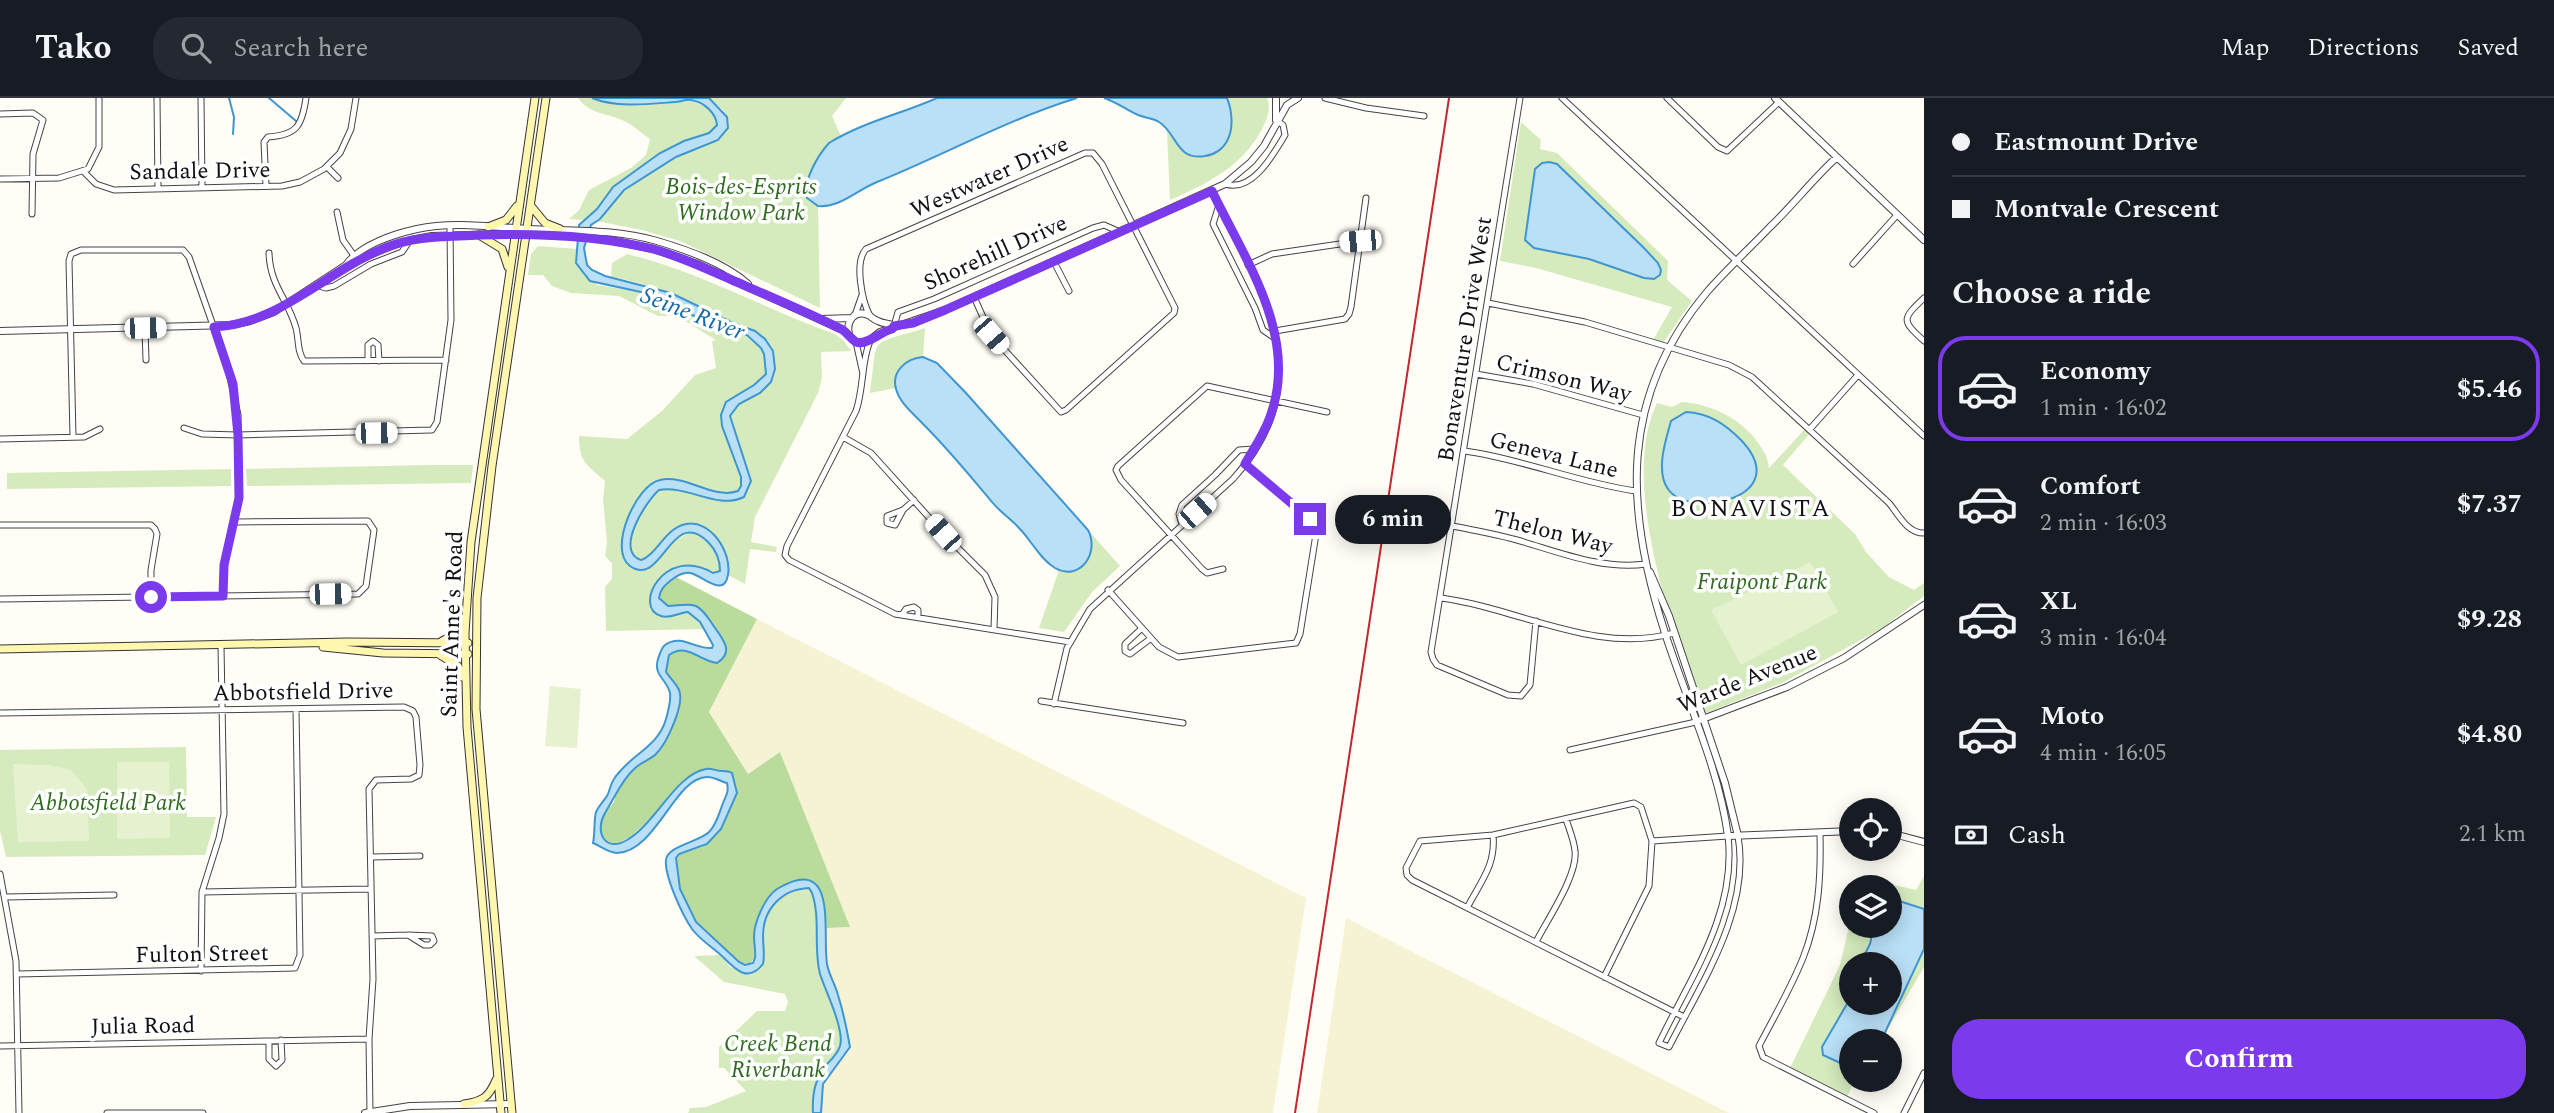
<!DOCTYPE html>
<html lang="en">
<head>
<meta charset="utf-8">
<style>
	:root { --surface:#171b24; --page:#242831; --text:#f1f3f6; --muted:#9ea1a6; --line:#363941; --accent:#7c3aed }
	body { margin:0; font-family:Spectral,serif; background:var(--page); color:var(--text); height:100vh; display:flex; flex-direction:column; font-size:26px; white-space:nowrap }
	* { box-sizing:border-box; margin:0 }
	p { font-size:23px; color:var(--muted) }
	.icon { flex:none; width:38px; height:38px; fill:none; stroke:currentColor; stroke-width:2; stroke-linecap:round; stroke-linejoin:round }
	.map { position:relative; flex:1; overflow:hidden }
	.sheet { display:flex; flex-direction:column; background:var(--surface); width:630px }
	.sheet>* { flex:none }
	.guide { display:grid; align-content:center; height:154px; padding:0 28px; background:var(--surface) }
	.fabs { position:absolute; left:1839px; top:700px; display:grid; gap:14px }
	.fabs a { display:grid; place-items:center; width:63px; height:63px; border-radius:50%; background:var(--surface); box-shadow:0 4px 18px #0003; font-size:35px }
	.end { position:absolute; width:32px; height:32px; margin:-16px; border:9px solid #7c3aed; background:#fff; box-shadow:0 0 0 4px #fff }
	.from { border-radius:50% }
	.bubble { position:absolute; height:49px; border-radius:24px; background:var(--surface); box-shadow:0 4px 18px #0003; font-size:23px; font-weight:700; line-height:49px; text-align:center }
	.car { position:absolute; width:21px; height:42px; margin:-21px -10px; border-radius:9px; box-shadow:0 0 5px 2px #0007; background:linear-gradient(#fff 24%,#345 0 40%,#fff 0 76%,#345 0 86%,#fff 0) }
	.guide b { display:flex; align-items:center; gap:24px; height:66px; font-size:26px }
	.guide b+b { border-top:2px solid var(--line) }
	.guide i { width:18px; height:18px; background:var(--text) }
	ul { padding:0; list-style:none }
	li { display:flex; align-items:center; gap:21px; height:105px; margin:0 14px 10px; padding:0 14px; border:4px solid transparent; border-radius:28px }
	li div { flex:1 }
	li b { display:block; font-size:26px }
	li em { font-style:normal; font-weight:700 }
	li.current { border-color:var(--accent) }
	li>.icon { width:63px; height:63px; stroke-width:1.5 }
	h2 { padding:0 28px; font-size:32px; line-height:84px }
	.pay { display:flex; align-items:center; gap:18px; height:77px; padding:0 28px; font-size:26px }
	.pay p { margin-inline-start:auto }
	.cta { display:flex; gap:14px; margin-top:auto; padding:14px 28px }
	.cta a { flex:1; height:80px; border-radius:28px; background:var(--accent); color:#fff; font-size:28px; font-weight:700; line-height:80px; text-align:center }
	header { display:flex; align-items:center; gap:42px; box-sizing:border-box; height:98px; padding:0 35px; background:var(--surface); border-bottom:2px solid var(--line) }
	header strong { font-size:33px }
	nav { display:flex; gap:38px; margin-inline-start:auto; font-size:24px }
	.search { width:490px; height:63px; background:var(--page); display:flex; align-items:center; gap:18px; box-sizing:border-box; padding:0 24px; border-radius:28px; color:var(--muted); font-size:26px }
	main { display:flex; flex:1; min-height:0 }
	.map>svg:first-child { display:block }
	.farmland { fill:#f6f3d4 }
	.green { fill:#d5ebbd; fill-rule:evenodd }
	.forest { fill:#b9dc9c }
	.pitch { fill:#e6f2cf }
	.water { fill:#b9e0f7; stroke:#3f96cf; stroke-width:2 }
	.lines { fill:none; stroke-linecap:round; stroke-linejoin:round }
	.stream { stroke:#3f96cf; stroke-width:2 }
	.minor-casing { stroke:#444; stroke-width:7 }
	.tertiary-casing { stroke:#444; stroke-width:8 }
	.secondary-casing { stroke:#333; stroke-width:9 }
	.minor { stroke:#fff; stroke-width:5 }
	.tertiary { stroke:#fff; stroke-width:6 }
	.secondary { stroke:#fff6b0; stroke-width:7 }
	.rail { stroke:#c4262e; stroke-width:2 }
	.route { stroke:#7c3aed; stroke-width:9 }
	.labels { text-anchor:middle; stroke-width:7; stroke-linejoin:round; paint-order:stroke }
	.street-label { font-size:23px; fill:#111; stroke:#fff }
	.park-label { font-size:23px; font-style:italic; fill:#2f6b1f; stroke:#fff }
	.water-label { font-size:24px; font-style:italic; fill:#1768a6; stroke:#fff }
	.neighbourhood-label { font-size:24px; letter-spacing:2px; fill:#111; stroke:#fff }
</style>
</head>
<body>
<header>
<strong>Tako</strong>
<div class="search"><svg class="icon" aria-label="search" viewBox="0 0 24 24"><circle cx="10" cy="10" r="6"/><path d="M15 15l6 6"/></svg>Search here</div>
<nav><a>Map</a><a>Directions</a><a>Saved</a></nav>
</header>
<main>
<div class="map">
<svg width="1924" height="1015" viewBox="0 0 1924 1015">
	<rect width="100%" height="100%" fill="#fffdf5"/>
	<path class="farmland" d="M757 521 1306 800 1273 1015H821L823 986 831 973 850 953 839 899 827 866V830L849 829 780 654 748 676 709 614Z
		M1346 820 1729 1015H1317Z"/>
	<path class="green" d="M578 0H592L611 5 651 6 691 2 711 12 716 20 717 28 709 35 660 55 629 77 613 89 597 111 583 122 569 121 579 112 589 92 631 70 646 57 650 41C641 35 632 26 622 22 606 15 589 16 578 0Z
		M709 0H846L832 18 841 38 829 45 818 108 820 210 680 143 642 132 596 123C607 116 613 104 622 95 634 83 663 65 678 58 695 49 721 47 728 27L723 12Z
		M1227 0H1267C1271 10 1268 18 1264 27 1245 67 1209 85 1170 102L1167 33 1176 46 1222 50 1228 41Z
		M1521 24 1541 42 1540 51 1557 55 1668 163 1667 182 1692 203 1663 245 1653 242 1672 209 1536 170 1500 163Z
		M538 148 577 151 576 165 597 187 641 194 731 233 748 237 762 250 764 256 766 276 754 287 731 300C730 311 723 329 726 339 730 355 748 376 738 393L723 395 677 381 644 391 625 426V462L657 464 672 444 691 434C708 439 721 455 720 473L713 475 708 472 671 471 674 518 684 514 691 515 704 531 606 533 605 489 612 481V465L605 458 607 444 603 402 605 383C586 366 579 364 579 338L627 341 662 313 695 277 716 270 712 243 716 242 677 218H658L619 198 571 195 552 188 543 177H528L531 156Z
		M627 156C701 174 764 211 835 236L844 243 851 253 821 254 822 280 818 295 755 419 751 444 777 449 776 454 750 451 745 486 728 477C729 455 710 413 680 428 665 436 658 451 644 461L635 459C622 439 643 405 659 392H684L711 400 738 402 751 383 730 318 739 306 767 289 765 241C746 228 726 222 705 212 674 197 646 184 611 179L612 165Z
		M925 230 923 259 917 260 895 284 896 290 870 295C879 234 866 249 925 230Z
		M1682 304C1714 306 1748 324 1764 354 1767 358 1768 365 1769 370L1805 331 1810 335 1783 367 1855 436 1866 454 1889 479 1914 492 1924 485V498L1881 531 1782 585 1701 617C1675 535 1618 386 1657 305L1672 309Z
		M430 367H473L471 385 247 388 246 371Z
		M231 371V388L7 391V375Z
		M1088 432 1120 468 1092 494 1064 534 1039 530 1059 472C1084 476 1100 455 1088 432Z
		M186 649 187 719H216L205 757 6 759 0 733V652Z
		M1924 778V869L1881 943H1852V982H1855L1847 999 1790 970 1840 867 1851 820 1852 828H1890V789H1856L1857 784H1881L1916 792ZM1852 866H1890V905H1852Z
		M801 790H809C825 814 814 848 820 875 824 892 845 932 841 948 839 955 833 960 828 965 815 980 812 995 813 1015H688L690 1010 706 1009 746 993 724 970H719V949L757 913H785L788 904 785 896 724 884 694 858 721 857 730 869 749 875 756 873 763 866V831L771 809 777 802Z"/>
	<path class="forest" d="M676 479 757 521 709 614 748 676 780 654 850 829 827 830 825 813 816 786H792L776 792 754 839 755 860 749 866C737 866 732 856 723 849 715 841 706 835 699 827 687 815 669 771 679 756L702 749 736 699 737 695 723 673 705 671 630 739 617 746 606 743 599 729 604 717 614 704 616 695 626 679 668 639 679 604V592L666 574 669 557C687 544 699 563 717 565L726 556C728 539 703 509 685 507 681 506 673 508 668 508L659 500 660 493Z"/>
	<path class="pitch" d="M1810 464 1838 514 1741 567 1711 512Z
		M550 588 581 591 577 650 545 648Z
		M117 664H169L170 740 117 741Z
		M13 666 49 667 71 672 87 691 89 743 18 744Z"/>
	<path class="water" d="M592 0H709L727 19 728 30 718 42 676 59 624 92 600 121 591 127 584 150 587 167 592 172 605 178 671 195 733 225 755 233 765 241 773 253 775 271 771 284 760 295 739 306 730 318 751 383 744 399C717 412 688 387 659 392 646 403 614 453 641 462 657 457 665 430 686 426 711 421 732 455 728 477 724 501 702 477 690 475 683 474 675 479 670 483 664 488 660 492 659 500L668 508C677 508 687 505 696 508 702 511 707 518 711 524 719 537 737 553 717 565 699 563 687 544 669 557L666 574C670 580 676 585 679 592 685 606 667 645 656 656 650 662 641 664 634 671 621 683 614 701 605 715 594 734 605 755 627 742 656 725 676 676 706 671 712 670 716 673 722 673 726 673 729 673 732 675L737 695 721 731 707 746 679 756 676 760 680 791 696 824 739 864 745 867 753 865 755 860C756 853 754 846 754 839 754 824 765 799 777 791 839 754 822 834 827 866 829 877 835 886 838 897 843 913 847 932 850 949L823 986 821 1015H813C812 995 815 980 828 965 833 960 838 955 840 948 845 932 825 892 820 876 813 850 821 821 812 795L809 790C782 791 763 811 763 838 763 848 765 857 763 866 748 885 736 872 724 860 714 850 701 843 692 831 683 818 664 778 666 762 667 748 699 744 709 734 717 726 719 715 723 705 726 697 729 695 727 685 721 684 716 679 707 679 675 679 656 754 617 755 608 755 599 747 593 745 595 736 594 720 596 714 599 707 605 702 608 696 610 691 611 685 614 681 629 657 658 650 666 621 668 614 671 602 670 595 667 581 653 578 658 561 660 556 661 550 665 547 681 535 696 552 712 550L713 547 700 524 688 514C678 515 670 521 661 518 632 510 664 446 713 475L720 473C720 463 716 452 708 444 671 407 662 491 630 468 607 451 637 386 660 382 686 376 713 402 738 393L741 388V379L722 328 721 317 726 304 754 287 766 276 764 256 761 250 747 237 692 217 672 205 641 194 590 183 576 165 579 127 597 111 613 89 660 55 684 43 709 35 717 27C716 15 704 4 691 2 686 1 680 4 675 4 649 6 616 10 592 0Z
		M937 0H1077C1008 21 944 57 877 84 857 92 840 110 818 108L807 100C802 84 818 57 829 45 863 24 901 16 937 0Z
		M1104 0H1227C1232 12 1234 31 1227 43 1223 51 1214 57 1205 58 1176 63 1177 35 1159 24 1153 20 1145 20 1138 17 1126 12 1117 4 1104 0Z
		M1549 64 1557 66 1643 149 1658 165 1661 172 1660 177 1654 181 1644 180 1589 161 1534 150 1525 142 1535 71 1542 65Z
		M923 259 937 265 966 295 1088 432C1100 455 1080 484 1055 470 1040 461 1031 442 1019 430 1011 421 1000 414 992 404 971 379 949 352 925 328 915 317 900 306 896 291 891 273 907 260 923 259Z
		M1686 314C1709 315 1725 326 1741 342 1796 400 1689 422 1668 391 1655 373 1666 341 1671 323Z
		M1890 800 1924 811V851L1881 943H1852L1851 970 1823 957 1822 949 1851 899 1852 905H1890V866H1860L1870 846 1874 828H1890Z"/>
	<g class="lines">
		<path class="stream" d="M229 0 234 19 233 36
			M269 0 296 23"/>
		<g class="minor-casing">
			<path id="minor" d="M157 0 158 91
				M201 0 202 90
				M1325 0 1366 10 1424 18
				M1520 0 1431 554 1433 561 1437 567 1508 597 1521 598 1530 587 1536 523
				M1562 0 1924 338
				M1667 0 1718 49 1727 53 1779 4
				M0 16 33 15 43 22 33 56 32 116
				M327 69 338 80
				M84 74 96 86 114 92 282 88 300 84 324 71 340 55 351 31 356 0
				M0 81 59 80 88 71 99 49V0
				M1225 86C1252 95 1273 57 1285 37L1283 27 1276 22
				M266 88 264 44 268 39C297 37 302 28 306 0
				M1219 107 1213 126 1255 210 1263 232 1276 241
				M337 114 343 142 355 159
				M1360 143 1366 100
				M269 155C270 188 288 201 296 230 299 241 297 254 304 263L446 262
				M1054 164 1069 193
				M1853 166 1897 117
				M1248 167 1272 156 1360 143 1351 209 1349 216 1345 221 1275 233
				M316 187 326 190 334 188 371 166 402 154 410 142
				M1924 200C1902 221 1901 222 1924 243
				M1488 205 1585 224 1729 267 1752 279 1889 405C1899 417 1907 435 1924 435
				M855 217 862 197
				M870 218C862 203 854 164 866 151L1085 55H1093L1102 66 1175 210 1174 215 1066 312 1061 314 991 237 974 199
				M894 228 898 214 934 201 1093 130 1104 127 1120 134
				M145 230 146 262
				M870 243C861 264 864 290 856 313L787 448 785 457 789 462 895 516 1070 544
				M856 244 863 276
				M368 263V247L373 243 378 247 379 263
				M1476 276 1533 286 1643 317
				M184 330 202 336 238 337 432 332 437 324 451 222 450 129
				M1810 331 1858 277
				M73 339 69 163 71 156 81 152H183L189 159 228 270 238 317 239 400 224 467 223 498
				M843 339 871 355 943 435 985 477 995 499 994 531
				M0 341 84 339 100 331
				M1465 353C1523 361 1578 385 1636 393
				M903 412 895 427 887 425V418L903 412 914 402
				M1301 413 1308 405H1316L1318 411 1310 421
				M1182 426 1179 416 1182 407 1215 377 1239 352 1254 351
				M0 427H151L155 431 157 436 151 472V499
				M1452 428C1474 432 1495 436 1517 442 1559 454 1602 472 1646 466
				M1223 471 1207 475 1202 471 1121 382 1116 372 1118 368 1207 288 1327 314
				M1108 492 1159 549 1178 559 1296 545 1300 536 1317 430 1314 425 1245 366
				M1441 500C1518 510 1596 557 1674 535
				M0 501 358 496 366 488 374 432 368 423 235 424
				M902 517 906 511 914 509 918 512V519
				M1141 531 1125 546V553L1130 556 1150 541
				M1041 603 1183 625
				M1054 606 1067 550 1090 511 1233 381C1323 281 1261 192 1212 93
				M0 615 404 609 413 613 416 619 420 667 419 677 411 681 376 682 369 691 373 881 369 941 370 1015
				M1570 652 1696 624
				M1820 736C1821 778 1819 820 1803 860 1791 890 1774 919 1759 948L1763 959 1874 1015
				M1652 743 1728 738C1737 815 1690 880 1659 945L1669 949C1701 885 1751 813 1738 738
				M371 759 420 758
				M0 776 16 863 19 1015
				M202 794 371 791
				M5 799 114 797
				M1467 810C1481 783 1496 767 1493 737
				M372 838 408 837 424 847H430L434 843 432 838 408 837
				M1536 844C1547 822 1578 777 1575 753 1574 742 1569 731 1566 721
				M201 873 202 794 219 740 224 716 221 548
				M17 876 295 870 300 857 296 611
				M1604 879 1649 788 1652 743 1641 709 1634 705 1493 737 1420 743 1406 770 1407 777 1412 782 1684 919
				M269 943V961L276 968 282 962 281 942
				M0 948 369 941
				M107 1015H203
				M1904 1015 1924 975"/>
		</g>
		<g class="tertiary-casing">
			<path id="tertiary" d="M1276 0V22
				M1775 0 1924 142
				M1836 60C1813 81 1793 107 1770 129 1749 151 1727 171 1707 194 1618 300 1625 412 1665 535 1686 601 1719 670 1728 738L1852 733
				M346 167C360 147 394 136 417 131 452 123 493 129 529 131 572 133 615 131 657 143 687 152 725 165 748 186
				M822 221 851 220
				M0 233 231 227 250 223 274 214 346 167 393 147 411 142 432 138 503 136 562 137 609 142 654 151 697 166 843 232 856 244 866 245 880 234 945 212 1225 86 1251 64 1264 48 1287 7 1298 0
				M849 236C846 224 854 211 868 217 871 218 874 222 878 223 883 226 889 225 894 228
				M1650 474 1669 518 1725 685 1738 738
				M1700 622 1787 589 1844 560 1924 507
				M1890 735 1924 744
				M365 1015 410 1008 511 1006"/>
		</g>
		<g class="secondary-casing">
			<path id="secondary" d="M531 108 545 125 560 131
				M488 129 506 122 517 108
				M479 137 502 151 508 169
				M442 543 457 535 464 520
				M323 549 383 555 468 556
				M0 551 347 544 468 545
				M440 557 458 568 462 579
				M464 1006C483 1003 489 999 496 982
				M501 1015 467 629 465 535 471 444 535 0
				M512 1015 476 611 477 500 492 368 546 0"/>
		</g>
		<use href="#minor" class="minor"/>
		<use href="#tertiary" class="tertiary"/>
		<use href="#secondary" class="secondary"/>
		<path class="rail" d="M1295 1015 1449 0"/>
	</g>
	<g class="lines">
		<path class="route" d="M151 499 223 498 224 467 239 400 238 337 233 286 214 229C280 226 326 173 385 150 416 137 447 139 479 137 537 135 597 137 653 151 680 158 706 171 732 182 769 198 807 214 843 232 848 236 851 241 856 244 866 248 880 234 892 231L894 228 913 225 945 212 1212 93C1245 162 1300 239 1270 319 1264 336 1254 350 1245 366L1310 421"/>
	</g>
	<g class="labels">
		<g class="street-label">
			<text transform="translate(200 72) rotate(-1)" y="8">Sandale Drive</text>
			<text transform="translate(989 78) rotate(-24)" y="8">Westwater Drive</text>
			<text transform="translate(995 154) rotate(-24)" y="8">Shorehill Drive</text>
			<text transform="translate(1464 241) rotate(-81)" y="8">Bonaventure Drive West</text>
			<text transform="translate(1564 279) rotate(14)" y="8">Crimson Way</text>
			<text transform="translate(1554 356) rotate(14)" y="8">Geneva Lane</text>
			<text transform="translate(1553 433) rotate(14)" y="8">Thelon Way</text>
			<text transform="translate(451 526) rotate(-88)" y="8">Saint Anne's Road</text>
			<text transform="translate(1747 580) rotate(-22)" y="8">Warde Avenue</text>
			<text transform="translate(303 593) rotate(-1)" y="8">Abbotsfield Drive</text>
			<text transform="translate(202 855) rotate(-1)" y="8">Fulton Street</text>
			<text transform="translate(143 927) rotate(-1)" y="8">Julia Road</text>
		</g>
		<g class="park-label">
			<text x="741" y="96">Bois-des-Esprits<tspan x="741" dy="26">Window Park</tspan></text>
			<text x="1762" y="491">Fraipont Park</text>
			<text x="108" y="712">Abbotsfield Park</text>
			<text x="778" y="953">Creek Bend<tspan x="778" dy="26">Riverbank</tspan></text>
		</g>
		<g class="water-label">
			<text transform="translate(693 215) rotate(21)" y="8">Seine River</text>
		</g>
		<g class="neighbourhood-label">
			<text x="1751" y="418">BONAVISTA</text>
		</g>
	</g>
</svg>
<div class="fabs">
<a><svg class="icon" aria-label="locate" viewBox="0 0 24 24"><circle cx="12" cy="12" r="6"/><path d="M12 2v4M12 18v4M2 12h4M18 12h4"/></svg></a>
<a><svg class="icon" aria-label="layers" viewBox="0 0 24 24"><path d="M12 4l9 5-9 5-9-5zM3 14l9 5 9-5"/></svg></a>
<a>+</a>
<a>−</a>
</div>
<i class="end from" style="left:151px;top:499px"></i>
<i class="end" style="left:1310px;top:421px"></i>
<div class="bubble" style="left:1335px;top:397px;width:116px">6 min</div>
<i class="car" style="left:1360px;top:143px;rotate:265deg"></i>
<i class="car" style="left:145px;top:230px;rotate:89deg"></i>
<i class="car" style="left:991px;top:237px;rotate:139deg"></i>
<i class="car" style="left:376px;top:335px;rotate:89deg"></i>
<i class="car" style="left:1197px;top:413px;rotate:49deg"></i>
<i class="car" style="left:943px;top:435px;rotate:318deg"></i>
<i class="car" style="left:330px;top:496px;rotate:89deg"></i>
</div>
<section class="sheet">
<div class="guide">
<b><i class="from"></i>Eastmount Drive</b>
<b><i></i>Montvale Crescent</b>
</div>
<h2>Choose a ride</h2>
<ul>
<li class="current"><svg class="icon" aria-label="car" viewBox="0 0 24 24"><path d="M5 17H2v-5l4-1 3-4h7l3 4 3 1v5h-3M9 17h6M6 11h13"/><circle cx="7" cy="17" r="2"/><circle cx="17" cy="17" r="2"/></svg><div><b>Economy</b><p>1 min · 16:02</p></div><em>$5.46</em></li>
<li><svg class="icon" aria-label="car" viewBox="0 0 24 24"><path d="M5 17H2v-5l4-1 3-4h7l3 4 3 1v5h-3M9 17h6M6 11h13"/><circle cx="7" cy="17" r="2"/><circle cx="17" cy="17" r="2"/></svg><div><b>Comfort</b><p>2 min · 16:03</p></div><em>$7.37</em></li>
<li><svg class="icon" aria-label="car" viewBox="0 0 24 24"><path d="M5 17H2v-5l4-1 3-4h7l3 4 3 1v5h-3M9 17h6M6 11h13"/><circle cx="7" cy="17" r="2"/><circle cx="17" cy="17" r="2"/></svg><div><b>XL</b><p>3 min · 16:04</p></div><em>$9.28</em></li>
<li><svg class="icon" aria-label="car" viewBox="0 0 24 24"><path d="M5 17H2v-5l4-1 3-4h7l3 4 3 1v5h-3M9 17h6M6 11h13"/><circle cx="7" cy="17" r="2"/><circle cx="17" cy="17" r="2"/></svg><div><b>Moto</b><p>4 min · 16:05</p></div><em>$4.80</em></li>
</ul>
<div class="pay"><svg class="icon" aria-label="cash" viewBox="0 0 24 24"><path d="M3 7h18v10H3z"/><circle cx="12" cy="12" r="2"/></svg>Cash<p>2.1 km</p></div>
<div class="cta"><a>Confirm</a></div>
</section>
</main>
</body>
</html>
